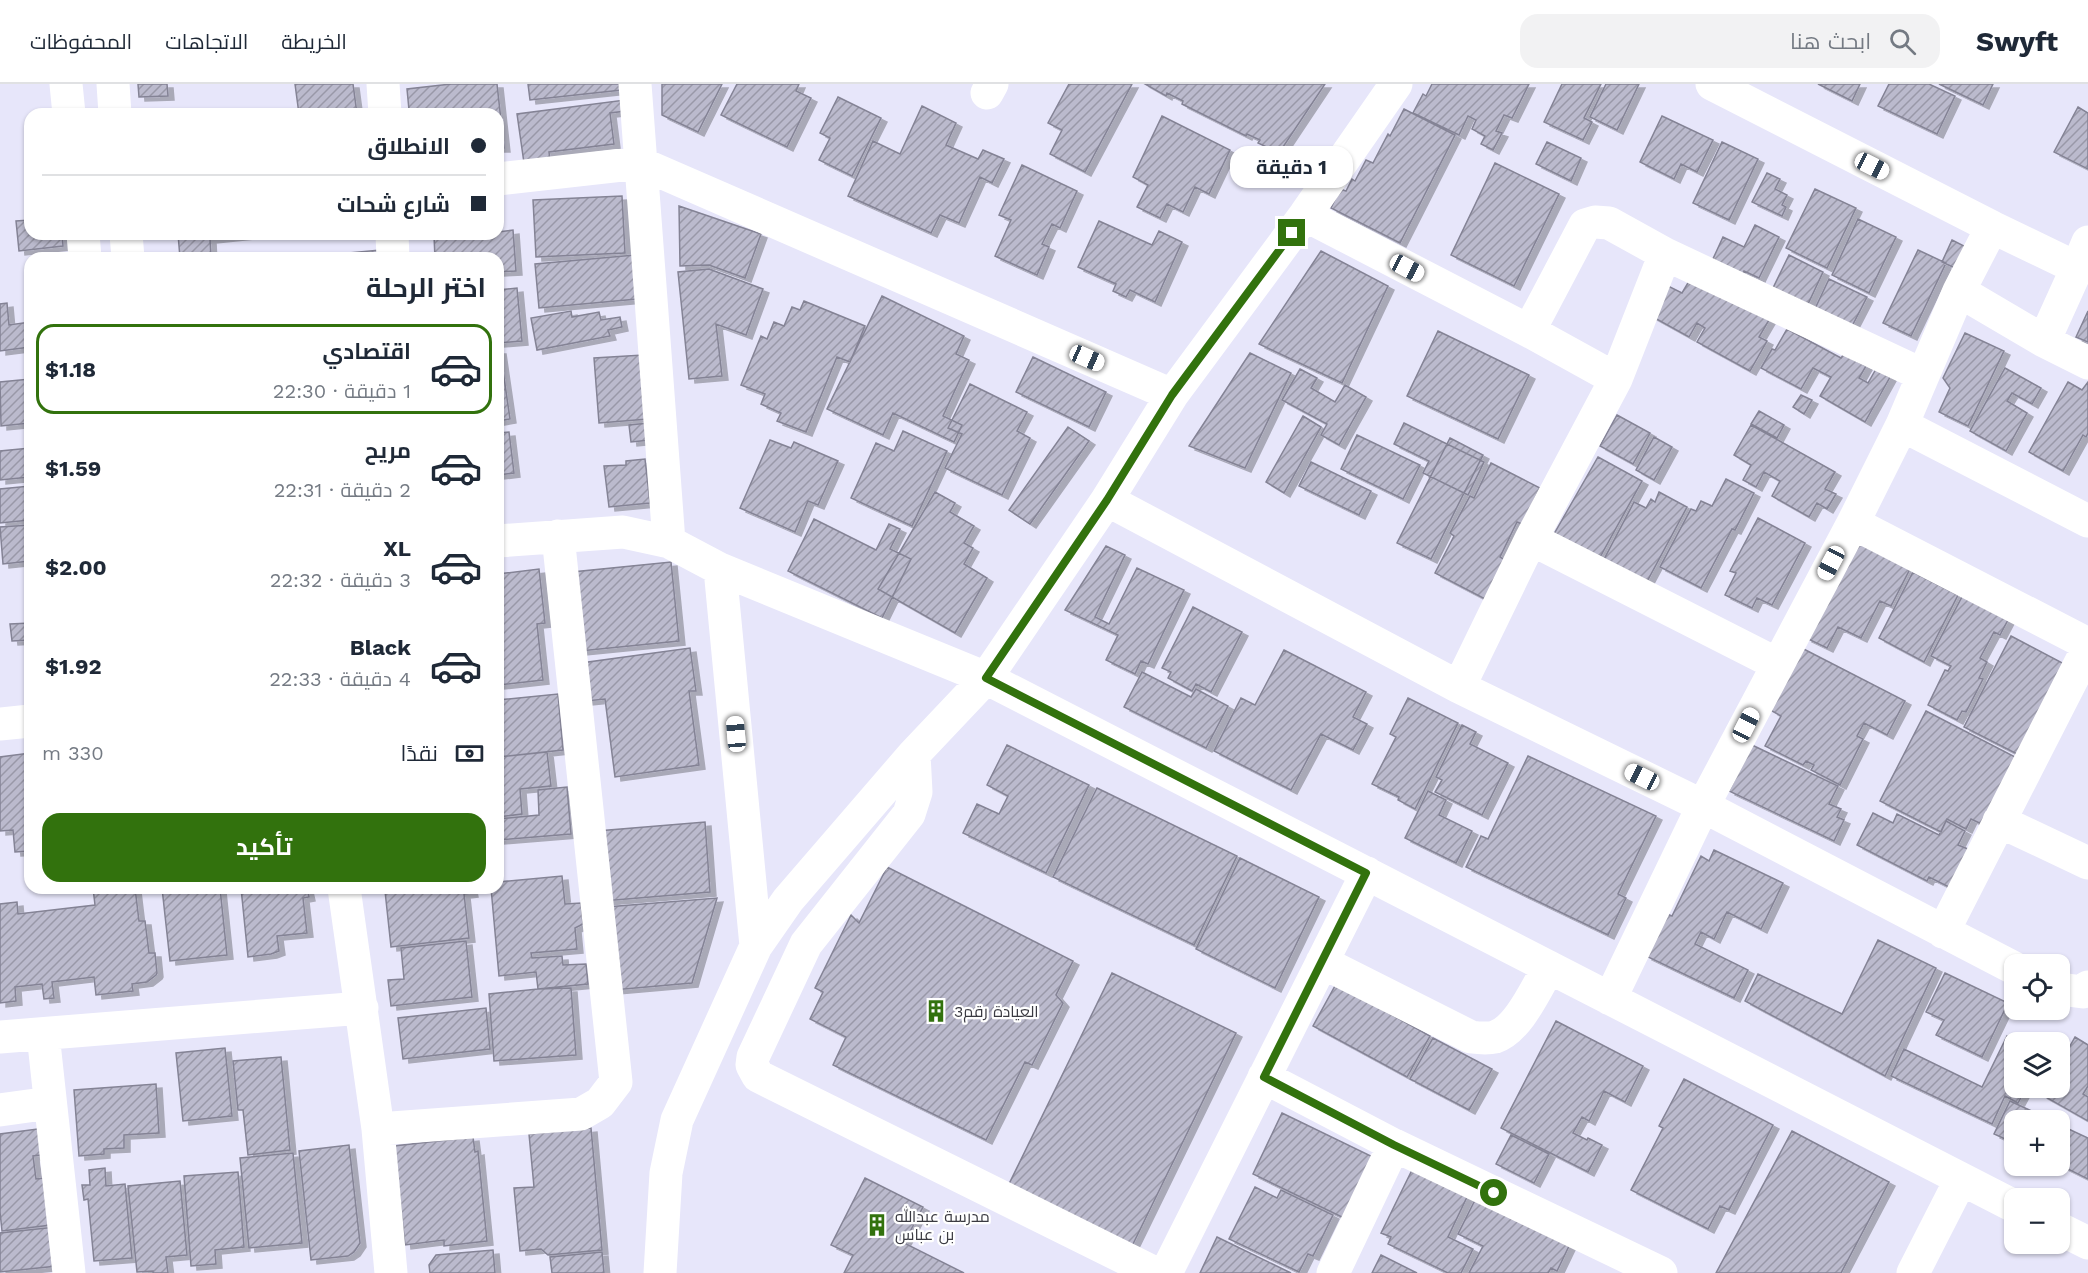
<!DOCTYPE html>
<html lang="ar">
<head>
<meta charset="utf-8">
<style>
	:root { --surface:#fff; --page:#f2f2f3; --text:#1f2937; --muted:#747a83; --line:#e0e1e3; --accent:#32720d }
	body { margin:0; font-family:"Work Sans",Cairo,sans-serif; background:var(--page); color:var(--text); direction:rtl; height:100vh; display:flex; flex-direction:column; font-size:22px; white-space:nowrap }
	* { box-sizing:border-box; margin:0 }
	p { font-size:20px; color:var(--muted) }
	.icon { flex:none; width:33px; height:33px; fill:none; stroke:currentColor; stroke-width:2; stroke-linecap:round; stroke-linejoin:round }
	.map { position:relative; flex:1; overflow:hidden; direction:ltr }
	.details { position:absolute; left:24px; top:168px; width:480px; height:642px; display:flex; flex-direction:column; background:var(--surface); border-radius:18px; box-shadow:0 2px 4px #0004; direction:rtl }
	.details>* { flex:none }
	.hud { position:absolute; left:24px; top:24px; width:480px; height:132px; border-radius:18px; box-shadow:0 2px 4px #0004; direction:rtl; display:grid; align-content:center; height:132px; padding:0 18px; background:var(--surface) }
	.controls { position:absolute; left:2004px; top:870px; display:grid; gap:12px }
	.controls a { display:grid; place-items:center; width:66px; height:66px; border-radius:12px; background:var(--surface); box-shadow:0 2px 4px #0004; font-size:30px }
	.end { position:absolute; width:27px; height:27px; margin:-14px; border:8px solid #32720d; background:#fff; box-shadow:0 0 0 3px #fff }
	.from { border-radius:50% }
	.bubble { position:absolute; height:42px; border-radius:18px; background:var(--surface); box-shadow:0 2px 4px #0004; font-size:20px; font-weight:700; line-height:42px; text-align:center; direction:rtl }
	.car { position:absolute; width:18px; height:36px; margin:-18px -9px; border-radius:8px; box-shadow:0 0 4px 2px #0007; background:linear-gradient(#fff 24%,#345 0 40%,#fff 0 76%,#345 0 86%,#fff 0) }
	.hud b { display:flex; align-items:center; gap:21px; height:57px; font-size:22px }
	.hud b+b { border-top:2px solid var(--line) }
	.hud i { width:15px; height:15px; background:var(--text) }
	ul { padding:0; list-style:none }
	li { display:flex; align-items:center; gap:18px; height:90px; margin:0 12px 9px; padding:0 6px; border:3px solid transparent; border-radius:18px }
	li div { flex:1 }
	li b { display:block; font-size:22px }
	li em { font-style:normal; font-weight:700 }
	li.selected { border-color:var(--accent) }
	li>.icon { width:54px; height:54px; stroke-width:1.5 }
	h2 { padding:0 18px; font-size:27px; line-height:72px }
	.pay { display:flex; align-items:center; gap:15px; height:66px; padding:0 18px; font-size:22px }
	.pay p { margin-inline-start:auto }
	.primary-button { display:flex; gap:12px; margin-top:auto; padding:12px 18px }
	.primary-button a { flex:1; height:69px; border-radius:18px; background:var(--accent); color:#fff; font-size:24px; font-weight:700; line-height:69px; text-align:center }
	header { display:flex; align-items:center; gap:36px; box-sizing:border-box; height:84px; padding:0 30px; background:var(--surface); border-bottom:2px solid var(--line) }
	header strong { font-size:28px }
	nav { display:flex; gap:33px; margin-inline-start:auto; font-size:21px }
	.search { width:420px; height:54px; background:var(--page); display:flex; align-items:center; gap:15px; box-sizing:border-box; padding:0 21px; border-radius:18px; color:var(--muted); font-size:22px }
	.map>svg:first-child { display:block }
	.building { fill:url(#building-hatch); stroke:#848395; stroke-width:1.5; filter:url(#shadow) }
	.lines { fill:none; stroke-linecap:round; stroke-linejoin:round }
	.minor { stroke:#fff; stroke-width:33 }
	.route { stroke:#32720d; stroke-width:8 }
	.labels { text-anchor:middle; stroke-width:4.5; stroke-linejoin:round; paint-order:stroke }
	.poi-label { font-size:16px; fill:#3a3a41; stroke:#fff; text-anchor:start }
</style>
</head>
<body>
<header>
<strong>Swyft</strong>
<div class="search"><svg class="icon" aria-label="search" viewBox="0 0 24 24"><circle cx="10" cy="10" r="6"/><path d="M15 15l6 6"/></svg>ابحث هنا</div>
<nav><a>الخريطة</a><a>الاتجاهات</a><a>المحفوظات</a></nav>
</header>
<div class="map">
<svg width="2088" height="1189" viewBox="0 0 2088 1189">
	<defs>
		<pattern id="building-hatch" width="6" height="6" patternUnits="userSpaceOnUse" patternTransform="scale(1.5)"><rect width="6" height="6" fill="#bbbacd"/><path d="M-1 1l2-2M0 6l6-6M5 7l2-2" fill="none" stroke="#9998a8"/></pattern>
		<filter id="shadow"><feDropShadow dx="6" dy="4" stdDeviation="0" flood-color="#0004"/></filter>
	</defs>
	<rect width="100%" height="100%" fill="#e7e6fa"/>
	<path class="building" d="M138 0H167L168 12 139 13Z
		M295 0H353L357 30H299Z
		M451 0H497L504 64H498V30H401V27L409 26 407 5Z
		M528 0H631V5L530 16Z
		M662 0H722L698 48 662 31Z
		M737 0H799L796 7 811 14 787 63 721 31Z
		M1069 0H1132L1085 88 1050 70 1062 46 1048 39Z
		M1145 0H1325L1279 69 1258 59 1260 56 1247 50 1246 52 1182 20 1183 17 1167 9 1166 12Z
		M1432 0H1529L1512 34 1504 31 1496 47 1502 49 1493 66 1481 60 1485 52 1472 45 1476 36 1468 32 1459 51 1413 29 1423 10 1426 12Z
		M1562 0H1601L1584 34 1592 38 1583 56 1544 38Z
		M1606 0H1639L1617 46 1590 33Z
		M1818 0H1860L1852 17Z
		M1889 0H1929L1955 12 1937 50 1878 22Z
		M1939 0H1993L1983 21Z
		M838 13 881 34 852 92 819 76 830 54 820 49Z
		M625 16 626 27 610 29 614 60 549 68 550 76 524 79 517 30Z
		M922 22 956 39 946 61 978 75 983 66 1004 75 992 99 980 93 959 139 940 131 931 149 848 112 873 57 900 70Z
		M2078 23 2088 29V85L2054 68Z
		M1404 25 1455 51 1400 159 1331 124 1340 105 1346 107 1352 95 1355 97 1366 76 1373 79 1388 50 1390 52Z
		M1162 32 1230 66 1209 110 1195 103 1183 128 1167 120 1160 134 1137 123 1148 101 1133 93Z
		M1662 32 1713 56 1697 88 1681 80 1674 95 1640 78Z
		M1547 58 1581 74 1571 97 1536 80Z
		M1722 58 1758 75 1729 136 1693 119Z
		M1495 79 1559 110 1514 202 1451 171Z
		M1022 81 1077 107 1060 144 1052 140 1042 160 1049 163 1037 191 995 172 1011 136 999 131Z
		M1767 89 1780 95 1775 105 1787 111 1782 121 1786 123 1782 132 1752 118Z
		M1815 105 1856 124 1827 184 1786 164Z
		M622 112 625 169 536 173 533 116Z
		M679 122 761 150 745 194 709 181 680 182Z
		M1858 135 1896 153 1869 209 1832 191Z
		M30 136V150H62L63 162 19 167 16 137Z
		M1099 137 1152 161 1159 147 1182 158 1155 218 1130 206 1126 213 1113 207 1116 200 1078 183Z
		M1755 141 1779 153 1759 194 1744 187 1742 191 1712 177 1723 153 1744 163Z
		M513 146 516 187 498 188V174H435L434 152 498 150V148Z
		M178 150H248V151L210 155 211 173 180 174Z
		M1952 156 1966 163 1955 184 1942 178Z
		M380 166 381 174H318L317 172Z
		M1918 166 1946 179 1911 252 1883 239Z
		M1321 167 1388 202 1342 299 1259 260Z
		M635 171 648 214 539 224 535 180Z
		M1789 171 1823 188 1808 220 1773 204Z
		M709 185 763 205 746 251 716 240 722 292 689 295 678 188Z
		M1692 192 1769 236 1759 253 1767 257 1750 287 1697 258 1705 244 1697 239 1689 253 1651 232 1668 202 1682 209Z
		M1829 195 1867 213 1850 246 1813 229Z
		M517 204 522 257 498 259V206Z
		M882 212 964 252 956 270 969 276 943 332 962 341 954 358 893 329 883 351 827 325Z
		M804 217 865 242 850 278 837 273 806 348 777 337 781 329 761 320 765 310 741 301 761 252 767 255 774 238 784 242 792 223 800 226Z
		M7 219 9 241 30 238V263L0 267V220Z
		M571 227 572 233 599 228 601 236 620 233 622 243 608 246 610 252 537 266 531 234Z
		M2088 227V258L2076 253Z
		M1787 245 1841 274 1844 270 1866 282 1859 294 1868 299 1876 285 1890 293 1865 338 1820 312 1831 293 1813 284 1801 305 1761 284 1772 265 1775 266Z
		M1438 247 1529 291 1498 355 1407 312Z
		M1965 249 2004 267 1968 342 1939 328 1950 304 1943 294Z
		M498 266H500L510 335 498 337Z
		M1250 269 1291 289 1245 384 1189 362Z
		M643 271 648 335 599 339 594 274Z
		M1033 273 1106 308 1089 343 1016 308Z
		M2005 284 2041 304 2032 320 2012 309 2007 317 2027 329 2006 367 1970 347Z
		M1300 285 1317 294 1311 304 1335 318 1345 301 1366 313 1339 361 1321 351 1327 340 1282 316Z
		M30 295V339L1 342 0 298Z
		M2068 298 2082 306 2088 298V349L2086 353 2083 351 2063 387 2029 368Z
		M970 300 1027 328 1017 347 1030 354 1002 411 945 384 962 350 948 344Z
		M1801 311 1812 316 1804 330 1793 323Z
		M1759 327 1784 341 1777 354 1751 340Z
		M1617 331 1650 349 1633 380 1600 362Z
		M1303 332 1321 343 1284 409 1266 398Z
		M649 339 650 356 631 358 629 341Z
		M1404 339 1484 378 1468 411 1423 389 1429 377 1394 360Z
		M1751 341 1835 388 1825 405 1836 410 1827 425 1817 419 1809 433 1772 412 1780 397 1764 388 1756 403 1743 396 1751 381 1734 371Z
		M1068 343 1089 357 1030 440 1009 426Z
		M903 347 947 367 912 442 851 414 876 359 894 367Z
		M509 348 514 389 498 391V349Z
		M1357 351 1420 381 1403 415 1341 385Z
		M1654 353 1672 363 1654 396 1636 386Z
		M1450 354 1483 371 1431 475 1397 459Z
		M770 356 791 364 794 358 838 377 818 421 808 417 795 448 740 424Z
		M30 364V393L0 396V367Z
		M1598 373 1642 397 1599 475 1554 450Z
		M645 375 650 419 609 423 604 382 626 381V377Z
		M1311 378 1371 407 1359 431 1299 402Z
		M1491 379 1540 404 1522 440 1517 438 1500 473 1505 476 1485 515 1435 489 1454 452 1450 449 1470 412 1474 414Z
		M1726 395 1754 409 1735 446 1732 445 1701 504 1660 483 1691 425 1696 427 1701 417 1712 422Z
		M30 402V436L0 439V405Z
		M935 408 955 419 950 428 974 442 964 459 973 464 964 480 987 494 955 549 878 505Z
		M1659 408 1687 423 1643 505 1600 483 1634 418 1646 424 1651 415 1655 418Z
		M1758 434 1805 459 1772 521 1757 514 1752 524 1725 511 1736 489 1730 487Z
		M814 435 876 466 889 440 900 445 890 465 911 475 882 534 788 487Z
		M30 441V477L3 480 0 443Z
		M1859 451 1913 479 1891 522 1880 517 1861 554 1838 543 1827 564 1806 554Z
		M1106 462 1125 471 1095 533 1109 540 1137 484 1184 506 1148 580 1141 577 1135 590 1106 576 1118 551 1065 526Z
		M671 478 679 557 580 567 572 488Z
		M539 485 545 539 537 540 543 596 498 601V563L502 562 498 521V490Z
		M1913 488 1958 511 1924 578 1879 554Z
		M1964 509 2010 532 2000 551 1994 548 1980 574 1987 578 1979 594 1983 595 1966 628 1962 627 1957 636 1928 621 1945 586 1948 587 1951 582 1931 572Z
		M1193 523 1242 548 1211 608 1196 600 1192 607 1168 594 1171 588 1162 584Z
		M30 539V556L12 557 10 540Z
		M2011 552 2070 583 2023 673 1964 643Z
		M1792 559 1905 617 1887 651 1864 639 1857 652 1863 655 1840 701 1811 686 1814 681 1806 677 1803 681 1765 662 1781 632 1772 627 1768 605Z
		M690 564 696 607H689L699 681 615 693 605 615 586 617 581 579Z
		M1284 566 1366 608 1353 633 1367 640 1353 666 1321 650 1291 706 1214 667 1241 614 1255 621Z
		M1142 588 1191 613 1196 605 1228 622 1206 664 1124 623Z
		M558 610 563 666 498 673V616Z
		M1408 614 1458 639 1415 725 1398 716 1399 713 1372 700 1396 653 1390 650Z
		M1926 627 2021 676 1986 742 1971 735 1966 745 1947 735 1941 748 1880 717Z
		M1462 641 1476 648 1470 660 1508 679 1482 731 1435 708 1442 696 1436 693Z
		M1007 661 1089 701 1046 789 963 749 977 720 999 730 1008 712 987 701Z
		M1752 661 1838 702 1829 720 1841 725 1837 733 1844 736 1834 757 1729 707Z
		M547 668 551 702 520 705 522 730 498 733V673Z
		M30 669V767L15 768 13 746 0 747V673Z
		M1528 672 1656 732 1618 810 1626 814 1608 851 1466 783 1481 752 1488 755Z
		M567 703 571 750 498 756V735L539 731 538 706Z
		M1097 704 1237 772 1194 861 1053 793Z
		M1428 707 1446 716 1439 731 1472 747 1456 779 1405 754Z
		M1873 729 1893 739 1897 730 1939 751 1946 737 1965 747 1958 761 1968 765 1953 805 1929 793 1927 797 1857 761Z
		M705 738 710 808 603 817 597 747Z
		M1714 766 1783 799 1761 845 1727 828 1714 855 1701 848 1695 860 1748 886 1734 914 1646 872 1667 830 1672 832 1701 772 1709 777Z
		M1240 774 1319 813 1275 904 1196 865Z
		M887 783 1073 877 1056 911 1063 919 1032 981 1025 978 986 1056 833 981 846 953 810 935 823 908 815 904 851 831 859 839Z
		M562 792 565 820 581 819 583 840 575 844 577 865 531 869 532 874 562 872 563 881 586 880 588 900 538 905 536 888 499 892 491 804H498V798Z
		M93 804H135L139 837H145L149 869H155L157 889 156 891 147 898 132 900 133 907 96 911 94 893 52 898 54 914 44 915 42 900 15 903 16 917 0 919V820L17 818 18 830 95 821Z
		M162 804H220L227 871 170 877Z
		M241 804H307L309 813 303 814 307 849 277 852 279 867 271 870 248 873Z
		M411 804H471L472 809 464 810 469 854 391 863 385 807Z
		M717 814 692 899 613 906 606 823Z
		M1878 856 1936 884 1885 992 1745 917 1758 890 1842 930Z
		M466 857 472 913 391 922 388 896 404 895 401 864Z
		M1112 889 1236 949 1132 1162 1008 1102Z
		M1945 889 2008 919 1982 973 1936 951 1944 936 1926 928Z
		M1336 900 1430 952 1407 993 1313 942Z
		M571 904 576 971 494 977 489 910 538 905Z
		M486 924 490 965 403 975 398 934Z
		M1556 937 1643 982 1625 1018 1604 1007 1589 1037 1582 1033 1573 1049 1587 1056 1588 1054 1602 1061 1588 1088 1501 1044Z
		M2007 952 2021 958H2014V987L2011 994 2014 996V1004H2026L2018 1019 2005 1012 1992 1040 1891 992 1904 965 1982 1003Z
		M2075 953 2088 961V1002L2083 1010 2088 1013V1037L2042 1011 2046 1004H2060V980Z
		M1433 954 1492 985 1469 1026 1410 995Z
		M225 964 232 1032 183 1037 176 969Z
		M281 973 290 1066 248 1071 243 1026H238L233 977Z
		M1684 995 1773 1041 1729 1126 1720 1122 1708 1145 1631 1106 1663 1044 1659 1042Z
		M156 1000 159 1049 124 1051V1064L104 1065V1070L79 1072 74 1006Z
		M2010 1017 2051 1036H2014V1059L1994 1050Z
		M1282 1029 1375 1074 1346 1135 1253 1090Z
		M2060 1041 2088 1054V1095L2060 1081Z
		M45 1044 49 1070 33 1072 36 1095 45 1094 51 1141 2 1147 0 1128V1050Z
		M591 1044 602 1166 548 1171 541 1165 520 1167 514 1104 534 1103 529 1050Z
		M1792 1047 1889 1098 1841 1189H1716Z
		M1511 1051 1549 1070 1534 1099 1496 1080Z
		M473 1053 475 1068 478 1067 487 1157 444 1162V1156L405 1161 394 1062Z
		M349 1061 360 1159 354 1168 348 1172 311 1176 299 1067Z
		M293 1069 302 1159 249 1164 240 1074Z
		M105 1084 106 1102 125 1100 132 1174 94 1177 88 1115 84 1116 82 1101H90L89 1086Z
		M1412 1086 1467 1113 1448 1153 1473 1165 1461 1189H1448L1388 1160 1391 1153 1381 1149Z
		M238 1088 244 1163 215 1166 216 1180 191 1182 184 1092Z
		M865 1094 923 1123 904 1159 964 1189H844L853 1171 831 1161Z
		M180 1097 187 1171 166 1173 168 1189H153V1187L137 1188 128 1102Z
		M1255 1103 1277 1114 1281 1106 1333 1131 1313 1172 1308 1170 1299 1188 1229 1155Z
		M1476 1114 1569 1162 1557 1187 1551 1184 1548 1189H1469L1483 1162 1458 1150Z
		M56 1143 57 1182 0 1188V1149Z
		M1217 1153 1291 1189H1200Z
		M493 1166 495 1189H430L429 1181 436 1171Z
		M602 1168 604 1189H552L550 1173Z
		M1381 1171 1417 1189H1372Z"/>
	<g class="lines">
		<path class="minor" d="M66 0 69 30
			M113 0 115 30
			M383 0 385 30
			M635 0 669 458
			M987 9 992 0
			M498 95 640 79 1172 311
			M1305 131 1529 247 1616 295
			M1992 143 2077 184 2044 257
			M83 150 85 174
			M126 150 128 174
			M392 150 393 174
			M2077 184 2088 158
			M1959 207 2044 257 2088 279
			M1529 247 1585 141 1595 138 1609 139 1665 170 1923 291
			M1902 341 2088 437
			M1107 416 1459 603 1703 722 2014 884
			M1853 439 2088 560
			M1531 455 1777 580
			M498 457 623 448 669 458 720 485 986 594 2014 1122
			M720 485 756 862
			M1459 603 1531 455 1616 295 1665 170
			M0 640 30 637
			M914 670 916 708 909 730 806 860 753 973 752 981 758 992 1155 1189
			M1999 737 2088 779
			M344 804 378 1045 391 1189
			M1943 848 2088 564
			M1322 878 1471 953C1479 954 1487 955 1495 953 1519 945 1536 904 1549 883
			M2060 905 2083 908 2088 903
			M1610 915 1703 722 1853 439 1902 341 1959 207 1992 143 1712 0
			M43 950 69 1189
			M0 953 362 924
			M1264 993 1394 1061 1661 1189
			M0 1026 50 1019
			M378 1045 581 1030 600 1019 616 998 558 452
			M2060 1145 2088 1159
			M660 1189 666 1089 677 1036 756 862 788 816 914 670 986 594 1107 416 1172 311 1305 131 1396 0
			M1166 1189 1367 789
			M1333 1189 1394 1061
			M1913 1189 1961 1095"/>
	</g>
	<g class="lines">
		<path class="route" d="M1292 149 1172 311 1107 416 986 594 1366 789 1264 993 1394 1061 1494 1109"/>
	</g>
	<defs>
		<g id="building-bare" transform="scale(1.8)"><path d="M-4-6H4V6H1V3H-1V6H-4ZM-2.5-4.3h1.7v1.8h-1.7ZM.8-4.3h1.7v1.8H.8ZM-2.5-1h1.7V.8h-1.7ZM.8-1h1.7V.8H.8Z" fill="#32720d" stroke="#fff" stroke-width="2.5" paint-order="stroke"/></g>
	</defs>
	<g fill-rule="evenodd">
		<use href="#building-bare" x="936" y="927"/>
		<use href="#building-bare" x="877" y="1141"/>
	</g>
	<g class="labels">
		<g class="poi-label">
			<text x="954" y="933">3العيادة رقم</text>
			<text x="895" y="1138">مدرسة عبدالله<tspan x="895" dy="18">بن عباس</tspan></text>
		</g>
	</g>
</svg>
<div class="controls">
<a><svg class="icon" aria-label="locate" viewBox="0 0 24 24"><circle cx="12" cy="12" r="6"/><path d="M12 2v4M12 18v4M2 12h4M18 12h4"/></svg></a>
<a><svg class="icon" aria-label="layers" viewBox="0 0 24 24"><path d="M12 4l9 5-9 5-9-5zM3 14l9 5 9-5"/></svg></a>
<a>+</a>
<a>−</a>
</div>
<i class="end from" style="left:1494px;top:1109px"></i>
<i class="end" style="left:1292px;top:149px"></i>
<div class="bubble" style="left:1230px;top:62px;width:123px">1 دقيقة</div>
<i class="car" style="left:1872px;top:82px;rotate:117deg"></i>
<i class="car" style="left:1407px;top:184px;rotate:118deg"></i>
<i class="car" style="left:1087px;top:274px;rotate:114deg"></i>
<i class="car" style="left:1831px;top:479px;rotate:208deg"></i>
<i class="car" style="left:1746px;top:641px;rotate:27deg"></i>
<i class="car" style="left:736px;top:650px;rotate:355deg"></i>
<i class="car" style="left:1642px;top:693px;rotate:296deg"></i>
<div class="hud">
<b><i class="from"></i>الانطلاق</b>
<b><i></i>شارع شحات</b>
</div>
<section class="details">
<h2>اختر الرحلة</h2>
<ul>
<li class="selected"><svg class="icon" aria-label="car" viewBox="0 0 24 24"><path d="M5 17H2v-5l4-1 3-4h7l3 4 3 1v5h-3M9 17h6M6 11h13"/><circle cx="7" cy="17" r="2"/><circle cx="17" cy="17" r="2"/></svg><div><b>اقتصادي</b><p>1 دقيقة · 22:30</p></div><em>$1.18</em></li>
<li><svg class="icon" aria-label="car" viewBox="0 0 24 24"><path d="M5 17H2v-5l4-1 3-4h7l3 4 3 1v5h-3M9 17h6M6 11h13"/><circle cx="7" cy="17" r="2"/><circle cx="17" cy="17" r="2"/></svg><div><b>مريح</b><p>2 دقيقة · 22:31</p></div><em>$1.59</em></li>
<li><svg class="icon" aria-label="car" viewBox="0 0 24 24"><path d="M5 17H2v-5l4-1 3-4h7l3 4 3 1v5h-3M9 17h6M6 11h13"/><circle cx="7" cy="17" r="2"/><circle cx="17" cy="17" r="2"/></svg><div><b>XL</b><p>3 دقيقة · 22:32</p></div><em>$2.00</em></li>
<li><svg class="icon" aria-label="car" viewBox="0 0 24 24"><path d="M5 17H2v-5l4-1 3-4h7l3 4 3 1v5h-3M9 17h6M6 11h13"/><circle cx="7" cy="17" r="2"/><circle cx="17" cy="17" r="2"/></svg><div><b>Black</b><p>4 دقيقة · 22:33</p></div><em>$1.92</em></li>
</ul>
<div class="pay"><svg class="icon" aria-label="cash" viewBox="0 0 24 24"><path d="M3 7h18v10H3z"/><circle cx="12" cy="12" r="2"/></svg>نقدًا<p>330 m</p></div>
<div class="primary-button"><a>تأكيد</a></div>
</section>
</div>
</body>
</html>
